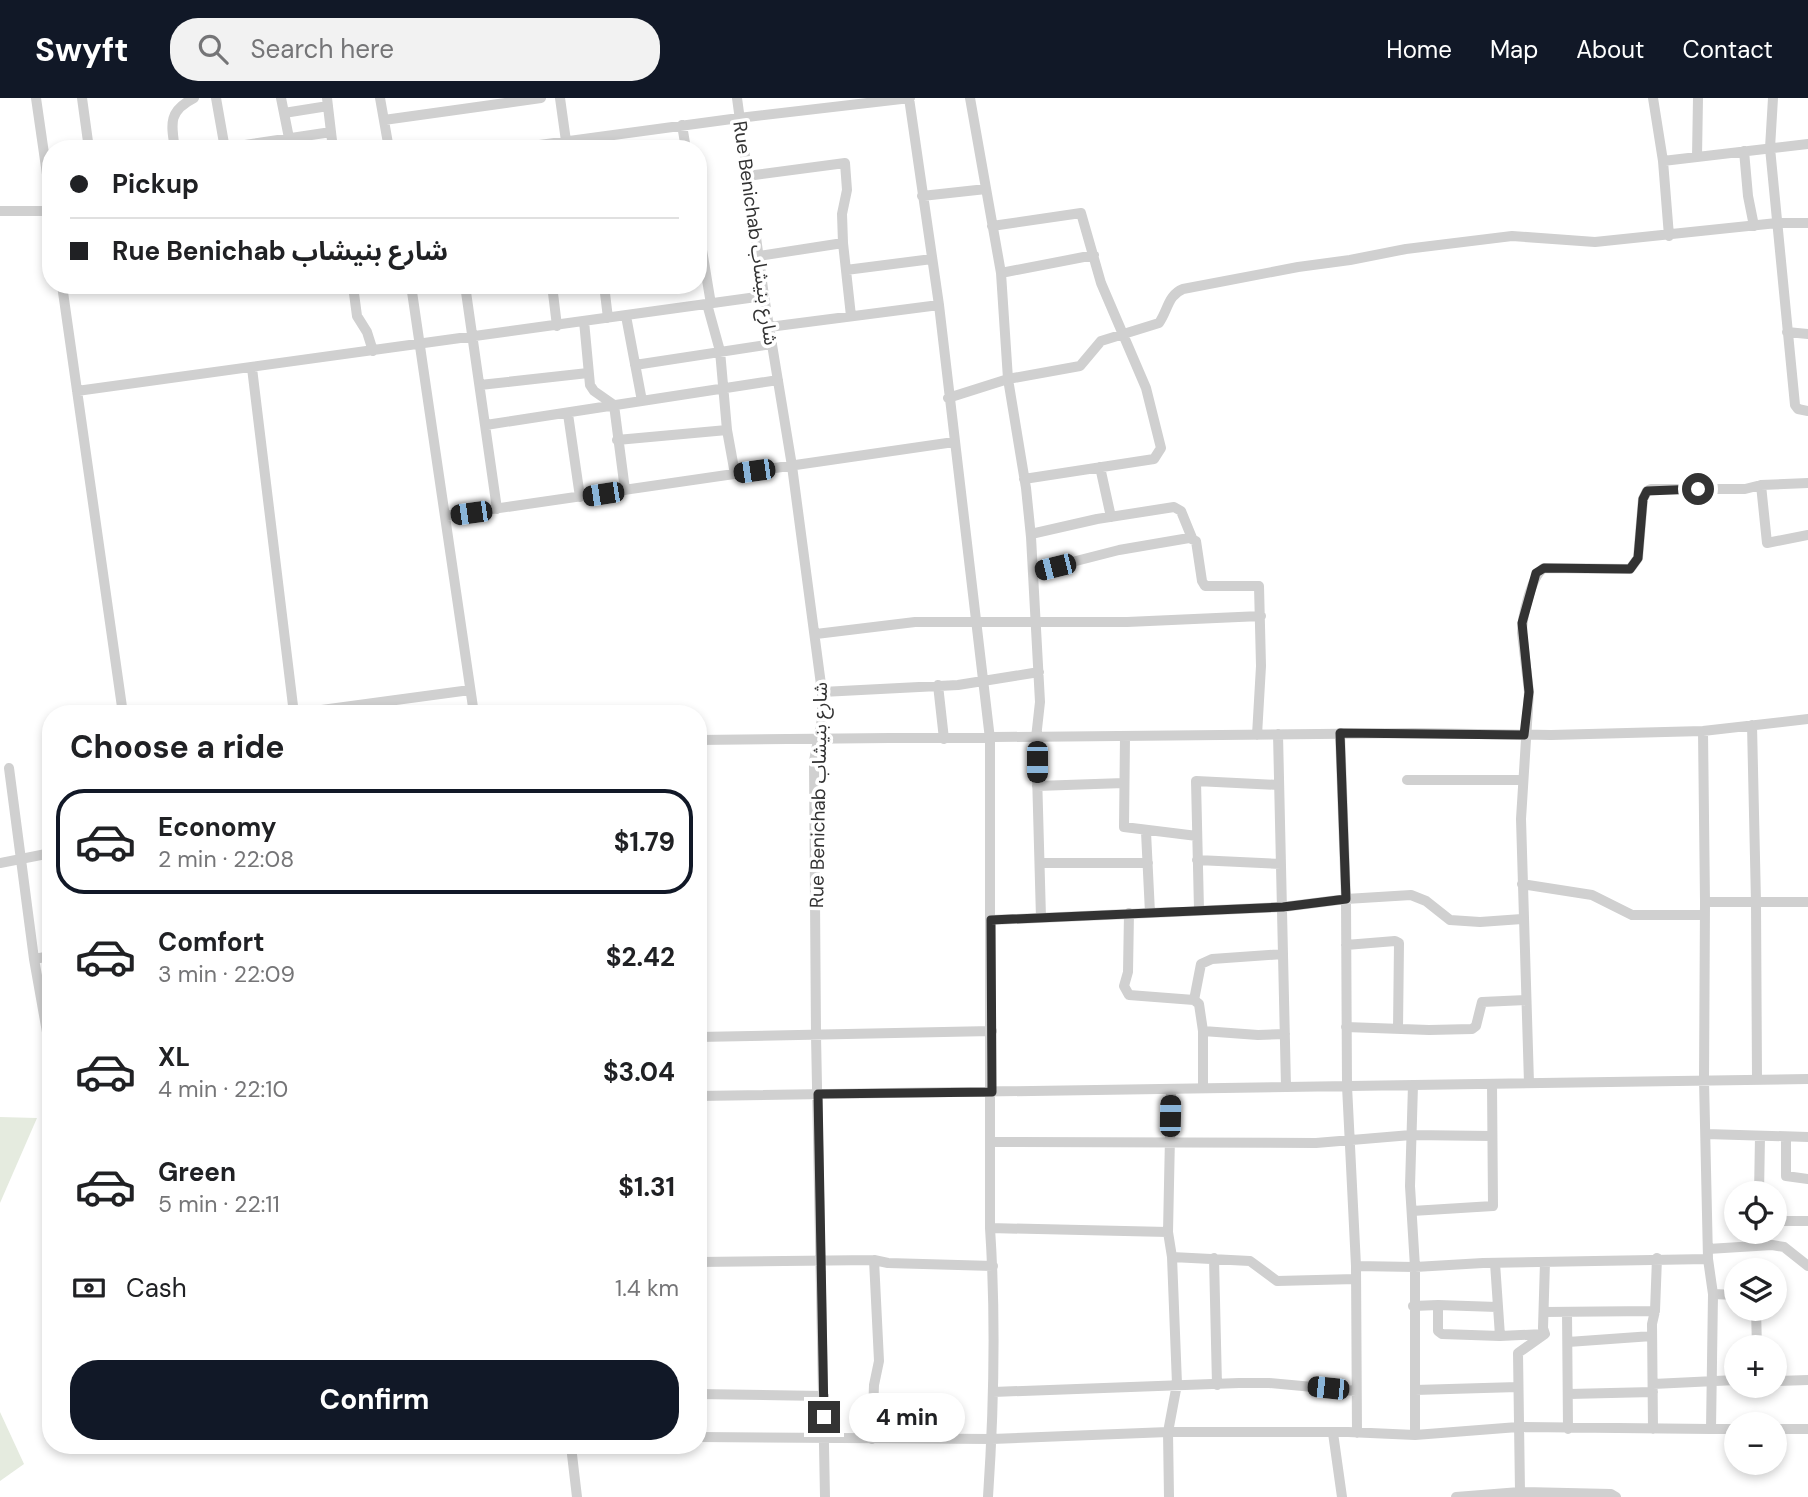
<!DOCTYPE html>
<html lang="en">
<head>
<meta charset="utf-8">
<style>
	:root { --surface:#fff; --page:#f2f2f2; --text:#202124; --muted:#757577; --line:#e0e0e0; --accent:#111827 }
	body { margin:0; font-family:"DM Sans","Noto Sans Arabic",sans-serif; background:var(--page); color:var(--text); height:100vh; display:flex; flex-direction:column; font-size:26px; white-space:nowrap }
	* { box-sizing:border-box; margin:0 }
	p { font-size:23px; color:var(--muted) }
	.icon { flex:none; width:38px; height:38px; fill:none; stroke:currentColor; stroke-width:2; stroke-linecap:round; stroke-linejoin:round }
	.map { position:relative; flex:1; overflow:hidden }
	.details { position:absolute; left:42px; top:607px; width:665px; height:749px; display:flex; flex-direction:column; background:var(--surface); border-radius:28px; box-shadow:0 4px 10px #0003 }
	.details>* { flex:none }
	.guide { position:absolute; left:42px; top:42px; width:665px; height:154px; border-radius:28px; box-shadow:0 4px 10px #0003; display:grid; align-content:center; height:154px; padding:0 28px; background:var(--surface) }
	.controls { position:absolute; left:1724px; top:1083px; display:grid; gap:14px }
	.controls a { display:grid; place-items:center; width:63px; height:63px; border-radius:50%; background:var(--surface); box-shadow:0 4px 10px #0003; font-size:35px }
	.end { position:absolute; width:32px; height:32px; margin:-16px; border:9px solid #333; background:#fff; box-shadow:0 0 0 4px #fff }
	.from { border-radius:50% }
	.bubble { position:absolute; height:49px; border-radius:24px; background:var(--surface); box-shadow:0 4px 10px #0003; font-size:23px; font-weight:700; line-height:49px; text-align:center }
	.car { position:absolute; width:21px; height:42px; margin:-21px -10px; border-radius:9px; box-shadow:0 0 5px 2px #0007; background:linear-gradient(#222 24%,#8ab4d8 0 40%,#222 0 76%,#8ab4d8 0 86%,#222 0) }
	.guide b { display:flex; align-items:center; gap:24px; height:66px; font-size:26px }
	.guide b+b { border-top:2px solid var(--line) }
	.guide i { width:18px; height:18px; background:var(--text) }
	ul { padding:0; list-style:none }
	li { display:flex; align-items:center; gap:21px; height:105px; margin:0 14px 10px; padding:0 14px; border:4px solid transparent; border-radius:28px }
	li div { flex:1 }
	li b { display:block; font-size:26px }
	li em { font-style:normal; font-weight:700 }
	li.selected { border-color:var(--accent) }
	li>.icon { width:63px; height:63px; stroke-width:1.5 }
	h2 { padding:0 28px; font-size:32px; line-height:84px }
	.pay { display:flex; align-items:center; gap:18px; height:77px; padding:0 28px; font-size:26px }
	.pay p { margin-inline-start:auto }
	.primary-button { display:flex; gap:14px; margin-top:auto; padding:14px 28px }
	.primary-button a { flex:1; height:80px; border-radius:28px; background:var(--accent); color:#fff; font-size:28px; font-weight:700; line-height:80px; text-align:center }
	header { display:flex; align-items:center; gap:42px; box-sizing:border-box; height:98px; padding:0 35px; background:var(--accent); color:#fff }
	header strong { font-size:33px }
	nav { display:flex; gap:38px; margin-inline-start:auto; font-size:24px }
	.search { width:490px; height:63px; background:var(--page); display:flex; align-items:center; gap:18px; box-sizing:border-box; padding:0 24px; border-radius:28px; color:var(--muted); font-size:26px }
	.map>svg:first-child { display:block }
	.green { fill:#e5ebdf }
	.lines { fill:none; stroke-linecap:round; stroke-linejoin:round }
	.minor { stroke:#d0d0d0; stroke-width:10 }
	.route { stroke:#333; stroke-width:9 }
	.labels { text-anchor:middle; stroke-width:7; stroke-linejoin:round; paint-order:stroke }
	.street-label { font-size:19px; fill:#333; stroke:#fff }
</style>
</head>
<body>
<header>
<strong>Swyft</strong>
<div class="search"><svg class="icon" aria-label="search" viewBox="0 0 24 24"><circle cx="10" cy="10" r="6"/><path d="M15 15l6 6"/></svg>Search here</div>
<nav><a>Home</a><a>Map</a><a>About</a><a>Contact</a></nav>
</header>
<div class="map">
<svg width="1808" height="1399" viewBox="0 0 1808 1399">
	<rect width="100%" height="100%" fill="#fff"/>
	<path class="green" d="M0 1019 37 1020 0 1105Z
		M0 1314 24 1366 0 1383Z"/>
	<g class="lines">
		<path class="minor" d="M36 0 51 104
			M82 0 89 51
			M216 0 225 51
			M281 0 289 40
			M327 0 333 51
			M380 0 389 51
			M560 0 566 43
			M737 0 764 198 792 368 822 594V621L814 663 816 937 825 1399
			M909 0 939 207 990 641V1130C996 1220 994 1310 988 1399
			M970 0 1001 175 1008 281 1026 390 1031 439 1040 604 1036 640 1041 820
			M1653 0 1663 63 1669 138
			M1773 0 1770 50 1795 307 1798 311 1808 313
			M284 15 328 8
			M384 22 541 0
			M682 27 686 51
			M225 50 331 34
			M175 51C171 26 168 13 194 0
			M510 51 739 20 910 0
			M1744 53 1748 98 1754 128
			M1697 59 1698 0
			M1663 63 1808 46
			M747 78 845 65 847 92 842 116 843 145 851 218
			M922 98 986 91
			M0 113H51
			M698 128 711 206
			M992 128 1081 115 1101 185 1146 290 1161 350 1154 361 1024 381
			M759 158 843 145
			M846 172 932 161
			M1001 175 1094 157
			M62 187 123 616
			M411 187 474 616
			M465 187 497 411
			M552 187 557 228
			M604 187 608 220
			M353 188 357 218 367 234 373 253
			M707 206 720 253 727 332 735 376
			M626 218 642 303
			M584 223 590 287 594 293 614 307 625 392
			M769 229 939 207
			M1787 234 1808 236
			M635 267 772 246
			M252 270 294 616
			M480 287 588 275
			M77 293 764 198
			M948 300 1008 281 1080 268 1101 243 1159 225C1168 212 1168 197 1183 191L1298 169 1350 162 1406 151 1512 138 1595 144 1777 125H1808
			M568 316 580 399
			M486 327 778 282
			M617 342 727 332
			M1100 369 1111 419
			M1761 387 1767 445 1808 437
			M445 418 954 344
			M1031 436 1097 421 1174 409 1181 413 1192 440
			M1033 474 1119 452 1189 440 1196 443 1202 483 1205 488H1259L1261 568 1257 637
			M816 536 915 524H1127L1261 518
			M938 587 944 641
			M822 594 958 587 1039 574
			M292 616 470 592
			M1752 627 1756 804 1757 982
			M1703 633 1705 804 1704 982 1708 1161 1713 1196 1711 1331H1736
			M1340 635 1346 801 1347 988 1356 1168 1357 1335
			M1278 636 1286 989
			M1125 639 1124 729 1197 738
			M698 642 1414 635 1551 637 1703 633 1808 621
			M9 670 34 861 47 934
			M1407 682H1522
			M1037 688 1124 685
			M1146 734 1150 815
			M1197 762 1281 766
			M0 765 51 755
			M1040 765H1148
			M1522 786 1592 797 1632 817H1705
			M1705 804H1808
			M1199 812 1196 683 1279 687
			M1129 815 1128 874 1124 888 1129 897 1194 902 1199 906 1203 933V990
			M991 822 1283 809 1346 801 1411 797 1426 803 1450 822 1480 824 1522 821
			M1346 847 1395 843 1399 845 1398 931
			M34 861 51 858
			M1194 902 1201 866 1212 861 1283 856
			M1346 929 1429 932 1472 931 1476 928 1482 904 1526 902
			M1203 933 1258 937 1285 936
			M698 939 992 933
			M1529 985 1521 721 1529 594 1522 535C1522 520 1531 478 1544 470L1630 471 1638 460 1643 401 1647 393 1651 391H1745L1761 387 1808 385
			M1413 987 1410 1088 1415 1169V1337
			M698 998 1808 981
			M1706 1036 1808 1039
			M1786 1039V1078L1808 1081
			M991 1044 1316 1045 1411 1037 1492 1038
			M1759 1096 1760 1038
			M1412 1113 1493 1108 1492 986
			M1774 1123H1808
			M990 1130 1168 1134
			M1708 1151 1772 1147 1784 1149 1808 1168
			M1172 1159 1250 1163 1277 1183 1356 1181
			M1214 1160 1217 1287
			M698 1164 874 1162 888 1165 993 1168
			M1495 1165 1500 1238
			M1356 1168 1415 1169 1483 1165 1708 1161
			M1713 1196 1736 1197
			M1438 1207V1233L1442 1236 1500 1238 1544 1236
			M1413 1208 1438 1207 1497 1209
			M1756 1211 1757 1250
			M1544 1214 1655 1213
			M1567 1214 1568 1331
			M1568 1244 1652 1238
			M1774 1283 1808 1282
			M1653 1286 1736 1282
			M1415 1292 1518 1289
			M993 1294 1239 1285H1269L1356 1293
			M698 1296 824 1298
			M1569 1296 1653 1294
			M1653 1331 1652 1226 1655 1213 1657 1160
			M1774 1331H1808
			M1333 1335 1342 1399
			M698 1339 992 1341 1168 1334H1348L1415 1337 1518 1329 1711 1331
			M872 1341 874 1287 879 1263 874 1162
			M571 1348 577 1399
			M1520 1394 1611 1396 1616 1399
			M1169 1399 1168 1334 1177 1286 1172 1159 1168 1134 1171 991
			M1456 1399 1520 1394 1518 1255 1545 1236 1543 1230 1545 1164"/>
	</g>
	<g class="lines">
		<path class="route" d="M824 1319 818 996 992 994 991 822 1283 809 1346 801 1340 635 1524 637 1529 594 1522 525 1536 475 1544 470 1630 471 1638 460 1643 401 1647 393 1698 391"/>
	</g>
	<g class="labels">
		<g class="street-label">
			<text transform="translate(756 135) rotate(82)" y="7">Rue Benichab شارع بنيشاب</text>
			<text transform="translate(818 697) rotate(-89)" y="7">Rue Benichab شارع بنيشاب</text>
		</g>
	</g>
</svg>
<div class="controls">
<a><svg class="icon" aria-label="locate" viewBox="0 0 24 24"><circle cx="12" cy="12" r="6"/><path d="M12 2v4M12 18v4M2 12h4M18 12h4"/></svg></a>
<a><svg class="icon" aria-label="layers" viewBox="0 0 24 24"><path d="M12 4l9 5-9 5-9-5zM3 14l9 5 9-5"/></svg></a>
<a>+</a>
<a>−</a>
</div>
<i class="end from" style="left:1698px;top:391px"></i>
<i class="end" style="left:824px;top:1319px"></i>
<div class="bubble" style="left:849px;top:1295px;width:116px">4 min</div>
<i class="car" style="left:754px;top:373px;rotate:262deg"></i>
<i class="car" style="left:603px;top:396px;rotate:261deg"></i>
<i class="car" style="left:471px;top:415px;rotate:262deg"></i>
<i class="car" style="left:1055px;top:469px;rotate:256deg"></i>
<i class="car" style="left:1037px;top:664px;rotate:180deg"></i>
<i class="car" style="left:1170px;top:1018px;rotate:1deg"></i>
<i class="car" style="left:1328px;top:1290px;rotate:276deg"></i>
<div class="guide">
<b><i class="from"></i>Pickup</b>
<b><i></i>Rue Benichab شارع بنيشاب</b>
</div>
<section class="details">
<h2>Choose a ride</h2>
<ul>
<li class="selected"><svg class="icon" aria-label="car" viewBox="0 0 24 24"><path d="M5 17H2v-5l4-1 3-4h7l3 4 3 1v5h-3M9 17h6M6 11h13"/><circle cx="7" cy="17" r="2"/><circle cx="17" cy="17" r="2"/></svg><div><b>Economy</b><p>2 min · 22:08</p></div><em>$1.79</em></li>
<li><svg class="icon" aria-label="car" viewBox="0 0 24 24"><path d="M5 17H2v-5l4-1 3-4h7l3 4 3 1v5h-3M9 17h6M6 11h13"/><circle cx="7" cy="17" r="2"/><circle cx="17" cy="17" r="2"/></svg><div><b>Comfort</b><p>3 min · 22:09</p></div><em>$2.42</em></li>
<li><svg class="icon" aria-label="car" viewBox="0 0 24 24"><path d="M5 17H2v-5l4-1 3-4h7l3 4 3 1v5h-3M9 17h6M6 11h13"/><circle cx="7" cy="17" r="2"/><circle cx="17" cy="17" r="2"/></svg><div><b>XL</b><p>4 min · 22:10</p></div><em>$3.04</em></li>
<li><svg class="icon" aria-label="car" viewBox="0 0 24 24"><path d="M5 17H2v-5l4-1 3-4h7l3 4 3 1v5h-3M9 17h6M6 11h13"/><circle cx="7" cy="17" r="2"/><circle cx="17" cy="17" r="2"/></svg><div><b>Green</b><p>5 min · 22:11</p></div><em>$1.31</em></li>
</ul>
<div class="pay"><svg class="icon" aria-label="cash" viewBox="0 0 24 24"><path d="M3 7h18v10H3z"/><circle cx="12" cy="12" r="2"/></svg>Cash<p>1.4 km</p></div>
<div class="primary-button"><a>Confirm</a></div>
</section>
</div>
</body>
</html>
